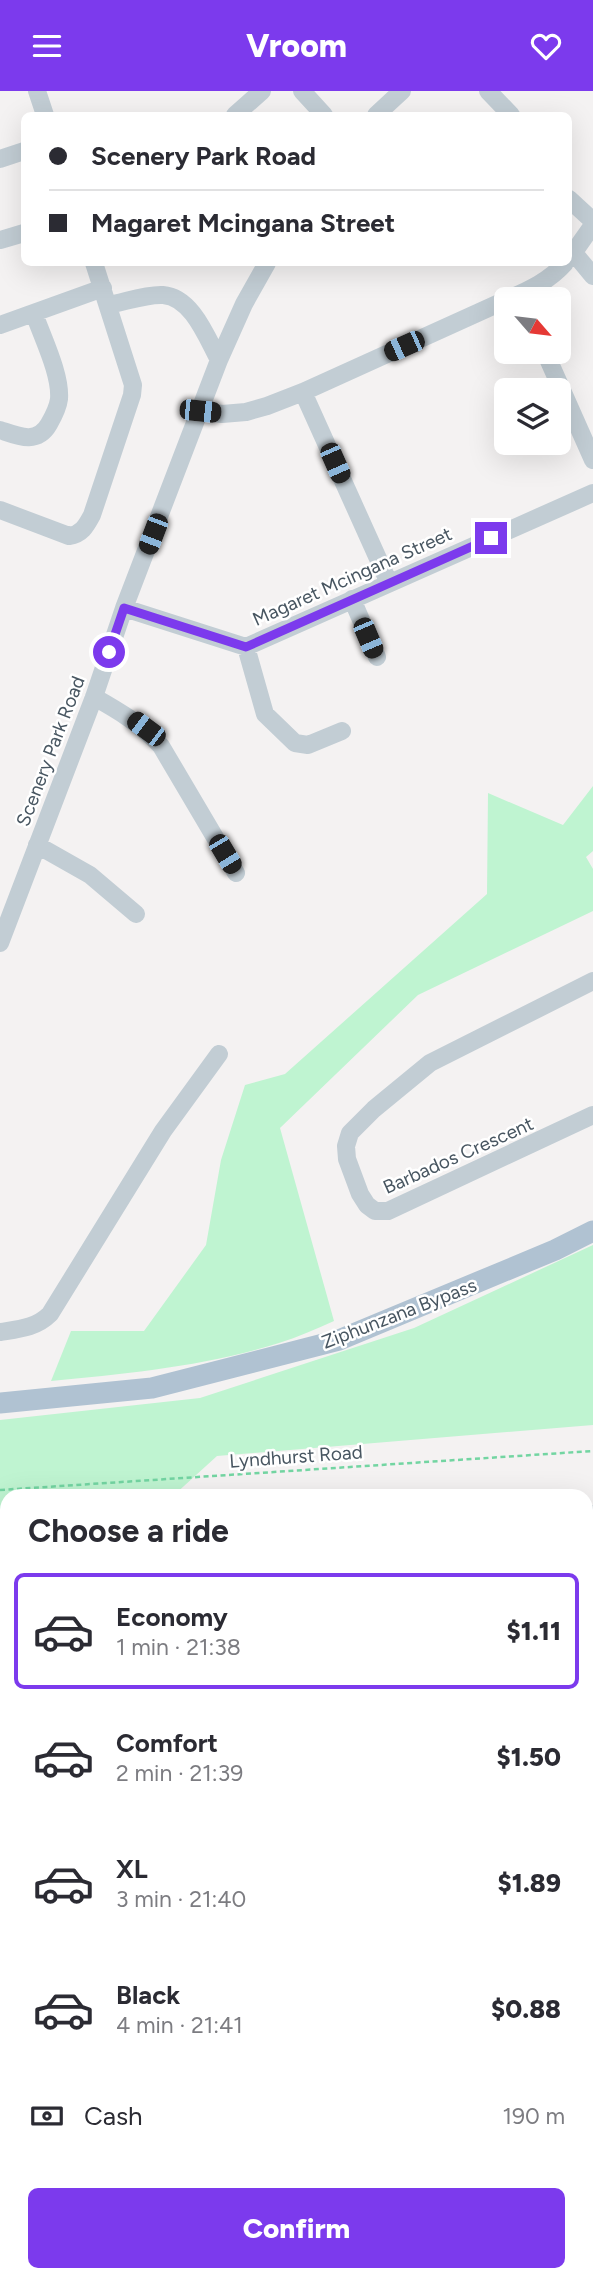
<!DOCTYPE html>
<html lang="en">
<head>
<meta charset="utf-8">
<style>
	:root { --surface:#fff; --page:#f2f2f3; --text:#2b2b33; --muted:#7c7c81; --line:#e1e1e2; --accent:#7c3aed }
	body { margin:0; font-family:Figtree,sans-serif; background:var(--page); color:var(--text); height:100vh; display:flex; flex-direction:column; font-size:26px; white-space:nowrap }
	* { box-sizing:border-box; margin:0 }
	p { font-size:23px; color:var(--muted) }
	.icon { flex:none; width:38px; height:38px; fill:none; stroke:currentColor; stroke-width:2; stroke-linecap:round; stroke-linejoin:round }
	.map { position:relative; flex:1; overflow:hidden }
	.side { position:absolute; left:0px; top:1398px; width:593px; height:793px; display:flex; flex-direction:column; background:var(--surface); border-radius:21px 21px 0 0; box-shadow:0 7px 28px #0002 }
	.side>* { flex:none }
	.banner { position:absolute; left:21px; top:21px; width:551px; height:154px; border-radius:10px; box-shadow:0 7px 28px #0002; display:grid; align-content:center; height:154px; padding:0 28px; background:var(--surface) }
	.needle { width:46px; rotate:118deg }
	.buttons { position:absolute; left:494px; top:196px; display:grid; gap:14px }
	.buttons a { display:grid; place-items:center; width:77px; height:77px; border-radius:10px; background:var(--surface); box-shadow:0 7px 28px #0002; font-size:35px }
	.end { position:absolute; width:32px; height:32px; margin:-16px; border:9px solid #7c3aed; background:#fff; box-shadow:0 0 0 4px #fff }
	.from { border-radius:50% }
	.car { position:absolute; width:21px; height:42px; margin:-21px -10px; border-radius:9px; box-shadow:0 0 5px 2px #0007; background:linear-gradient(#222 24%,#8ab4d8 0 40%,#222 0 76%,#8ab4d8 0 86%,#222 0) }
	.banner b { display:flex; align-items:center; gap:24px; height:66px; font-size:26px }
	.banner b+b { border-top:2px solid var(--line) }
	.banner i { width:18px; height:18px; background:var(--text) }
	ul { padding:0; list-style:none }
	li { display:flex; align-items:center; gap:21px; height:116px; margin:0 14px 10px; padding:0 14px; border:4px solid transparent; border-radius:10px }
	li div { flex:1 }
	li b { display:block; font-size:26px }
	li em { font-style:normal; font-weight:800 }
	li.current { border-color:var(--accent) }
	li>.icon { width:63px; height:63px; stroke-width:1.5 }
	h2 { padding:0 28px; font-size:32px; line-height:84px }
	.pay { display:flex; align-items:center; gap:18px; height:77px; padding:0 28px; font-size:26px }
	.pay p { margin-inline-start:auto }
	.cta { display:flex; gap:14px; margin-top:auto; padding:14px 28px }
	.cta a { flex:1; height:80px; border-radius:10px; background:var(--accent); color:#fff; font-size:28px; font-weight:800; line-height:80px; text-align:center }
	header { display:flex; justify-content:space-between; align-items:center; height:91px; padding:0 28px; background:var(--accent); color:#fff; font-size:32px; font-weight:800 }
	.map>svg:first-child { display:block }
	.green { fill:#bff4d1 }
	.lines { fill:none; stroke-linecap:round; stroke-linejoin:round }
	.path { stroke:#73d5a2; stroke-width:2.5; stroke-dasharray:5 3.5; stroke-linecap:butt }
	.minor { stroke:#c2cdd4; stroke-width:18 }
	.major { stroke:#b0c2d2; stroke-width:21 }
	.route { stroke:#7c3aed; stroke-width:9 }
	.labels { text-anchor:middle; stroke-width:5; stroke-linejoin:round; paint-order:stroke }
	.street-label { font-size:19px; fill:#485661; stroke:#fff }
</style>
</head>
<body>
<header><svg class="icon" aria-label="menu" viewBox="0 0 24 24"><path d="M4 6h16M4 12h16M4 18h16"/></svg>Vroom<svg class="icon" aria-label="heart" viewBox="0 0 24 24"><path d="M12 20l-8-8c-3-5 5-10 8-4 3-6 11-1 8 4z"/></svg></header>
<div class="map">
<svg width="593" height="2190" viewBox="0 0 593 2190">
	<rect width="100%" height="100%" fill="#f4f2f2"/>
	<path class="green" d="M593 695V760L586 766 593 778V820L418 904 280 1037 334 1230C316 1238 298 1246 279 1252 207 1275 126 1283 51 1290L71 1240H144L206 1154 221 1069 245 994 285 983 487 803 488 702 563 734Z
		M593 1154V1334L217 1365 173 1405H7V1517L0 1519V1329L200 1307 414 1237Z
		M593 2137V2190H49L48 2184H586V2138Z"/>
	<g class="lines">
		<path class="path" d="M0 1399 593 1360"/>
		<path class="minor" d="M37 0 45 24
			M302 0 324 24
			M488 0 511 24
			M235 24 262 0
			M376 24 402 0
			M0 68 24 60
			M569 108 593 130
			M0 149 24 142
			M574 162 593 185
			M569 168 593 134
			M508 208C530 199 550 189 565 172
			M108 214C125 211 146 203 163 204 192 206 207 247 219 269
			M0 234 103 197
			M545 261 593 369
			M303 301 389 492
			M200 320 222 323 246 321 267 315 303 301 506 209
			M0 339C18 345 37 354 49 333 53 326 58 317 59 308 61 283 42 246 34 222
			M0 419 69 445C82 443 86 435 92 424L132 304 133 294 94 172
			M352 508 377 566
			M124 517 246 556 593 402
			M246 556 265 623 295 652 308 654 342 640
			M94 606C119 620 141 633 161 655L236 782
			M37 754 90 784 136 823
			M0 852 94 606 124 517 219 269 244 213 267 172
			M593 890 430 972 374 1018 350 1042 346 1055 347 1068 360 1103 367 1114 375 1120H388L593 1024
			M0 1241C19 1238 36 1237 50 1223L163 1040 219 963
			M586 1431 593 1423
			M0 1590H7
			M586 1641H593
			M586 1813H593"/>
		<path class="major" d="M0 1312 152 1297 339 1249 555 1159 593 1140
			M0 1756 7 1800
			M37 2184V2190"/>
	</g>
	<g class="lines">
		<path class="route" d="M109 561 124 517 246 556 491 447"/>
	</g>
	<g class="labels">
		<g class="street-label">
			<text transform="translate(352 485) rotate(-24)" y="7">Magaret Mcingana Street</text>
			<text transform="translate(50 660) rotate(-69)" y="7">Scenery Park Road</text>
			<text transform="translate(458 1064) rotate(-24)" y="7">Barbados Crescent</text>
			<text transform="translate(399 1222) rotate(-21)" y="7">Ziphunzana Bypass</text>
			<text transform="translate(296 1365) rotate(-4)" y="7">Lyndhurst Road</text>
		</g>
	</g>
</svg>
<div class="buttons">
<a><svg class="needle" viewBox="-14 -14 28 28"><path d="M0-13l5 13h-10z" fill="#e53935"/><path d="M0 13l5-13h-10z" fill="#7c7c81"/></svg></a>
<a><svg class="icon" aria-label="layers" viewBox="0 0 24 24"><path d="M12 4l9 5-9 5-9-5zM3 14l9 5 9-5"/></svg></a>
</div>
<i class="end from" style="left:109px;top:561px"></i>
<i class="end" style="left:491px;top:447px"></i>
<i class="car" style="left:404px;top:255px;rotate:246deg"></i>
<i class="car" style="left:200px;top:320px;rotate:96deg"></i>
<i class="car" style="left:335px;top:372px;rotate:156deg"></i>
<i class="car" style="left:153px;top:443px;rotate:201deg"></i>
<i class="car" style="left:368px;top:547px;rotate:157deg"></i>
<i class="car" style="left:146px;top:638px;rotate:307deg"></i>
<i class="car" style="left:225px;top:763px;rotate:149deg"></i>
<div class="banner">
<b><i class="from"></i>Scenery Park Road</b>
<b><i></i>Magaret Mcingana Street</b>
</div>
<section class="side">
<h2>Choose a ride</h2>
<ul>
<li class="current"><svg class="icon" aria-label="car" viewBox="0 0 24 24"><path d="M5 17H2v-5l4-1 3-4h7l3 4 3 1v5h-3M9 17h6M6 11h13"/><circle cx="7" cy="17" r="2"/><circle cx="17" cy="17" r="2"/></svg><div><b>Economy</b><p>1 min · 21:38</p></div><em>$1.11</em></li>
<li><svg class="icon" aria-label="car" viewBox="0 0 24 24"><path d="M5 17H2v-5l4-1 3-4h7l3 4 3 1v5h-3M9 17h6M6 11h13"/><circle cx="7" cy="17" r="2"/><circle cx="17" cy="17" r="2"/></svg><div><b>Comfort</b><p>2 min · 21:39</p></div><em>$1.50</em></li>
<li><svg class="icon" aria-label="car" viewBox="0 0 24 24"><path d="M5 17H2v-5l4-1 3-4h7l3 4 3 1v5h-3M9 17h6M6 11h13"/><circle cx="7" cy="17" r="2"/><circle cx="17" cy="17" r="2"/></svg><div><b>XL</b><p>3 min · 21:40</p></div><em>$1.89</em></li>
<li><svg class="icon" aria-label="car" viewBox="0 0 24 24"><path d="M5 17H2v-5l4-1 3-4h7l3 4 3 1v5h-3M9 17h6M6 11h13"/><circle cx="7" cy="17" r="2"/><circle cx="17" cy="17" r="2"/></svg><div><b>Black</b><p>4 min · 21:41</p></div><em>$0.88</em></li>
</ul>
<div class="pay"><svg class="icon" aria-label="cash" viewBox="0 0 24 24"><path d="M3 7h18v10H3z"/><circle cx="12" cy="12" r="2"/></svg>Cash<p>190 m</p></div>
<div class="cta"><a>Confirm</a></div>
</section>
</div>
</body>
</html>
